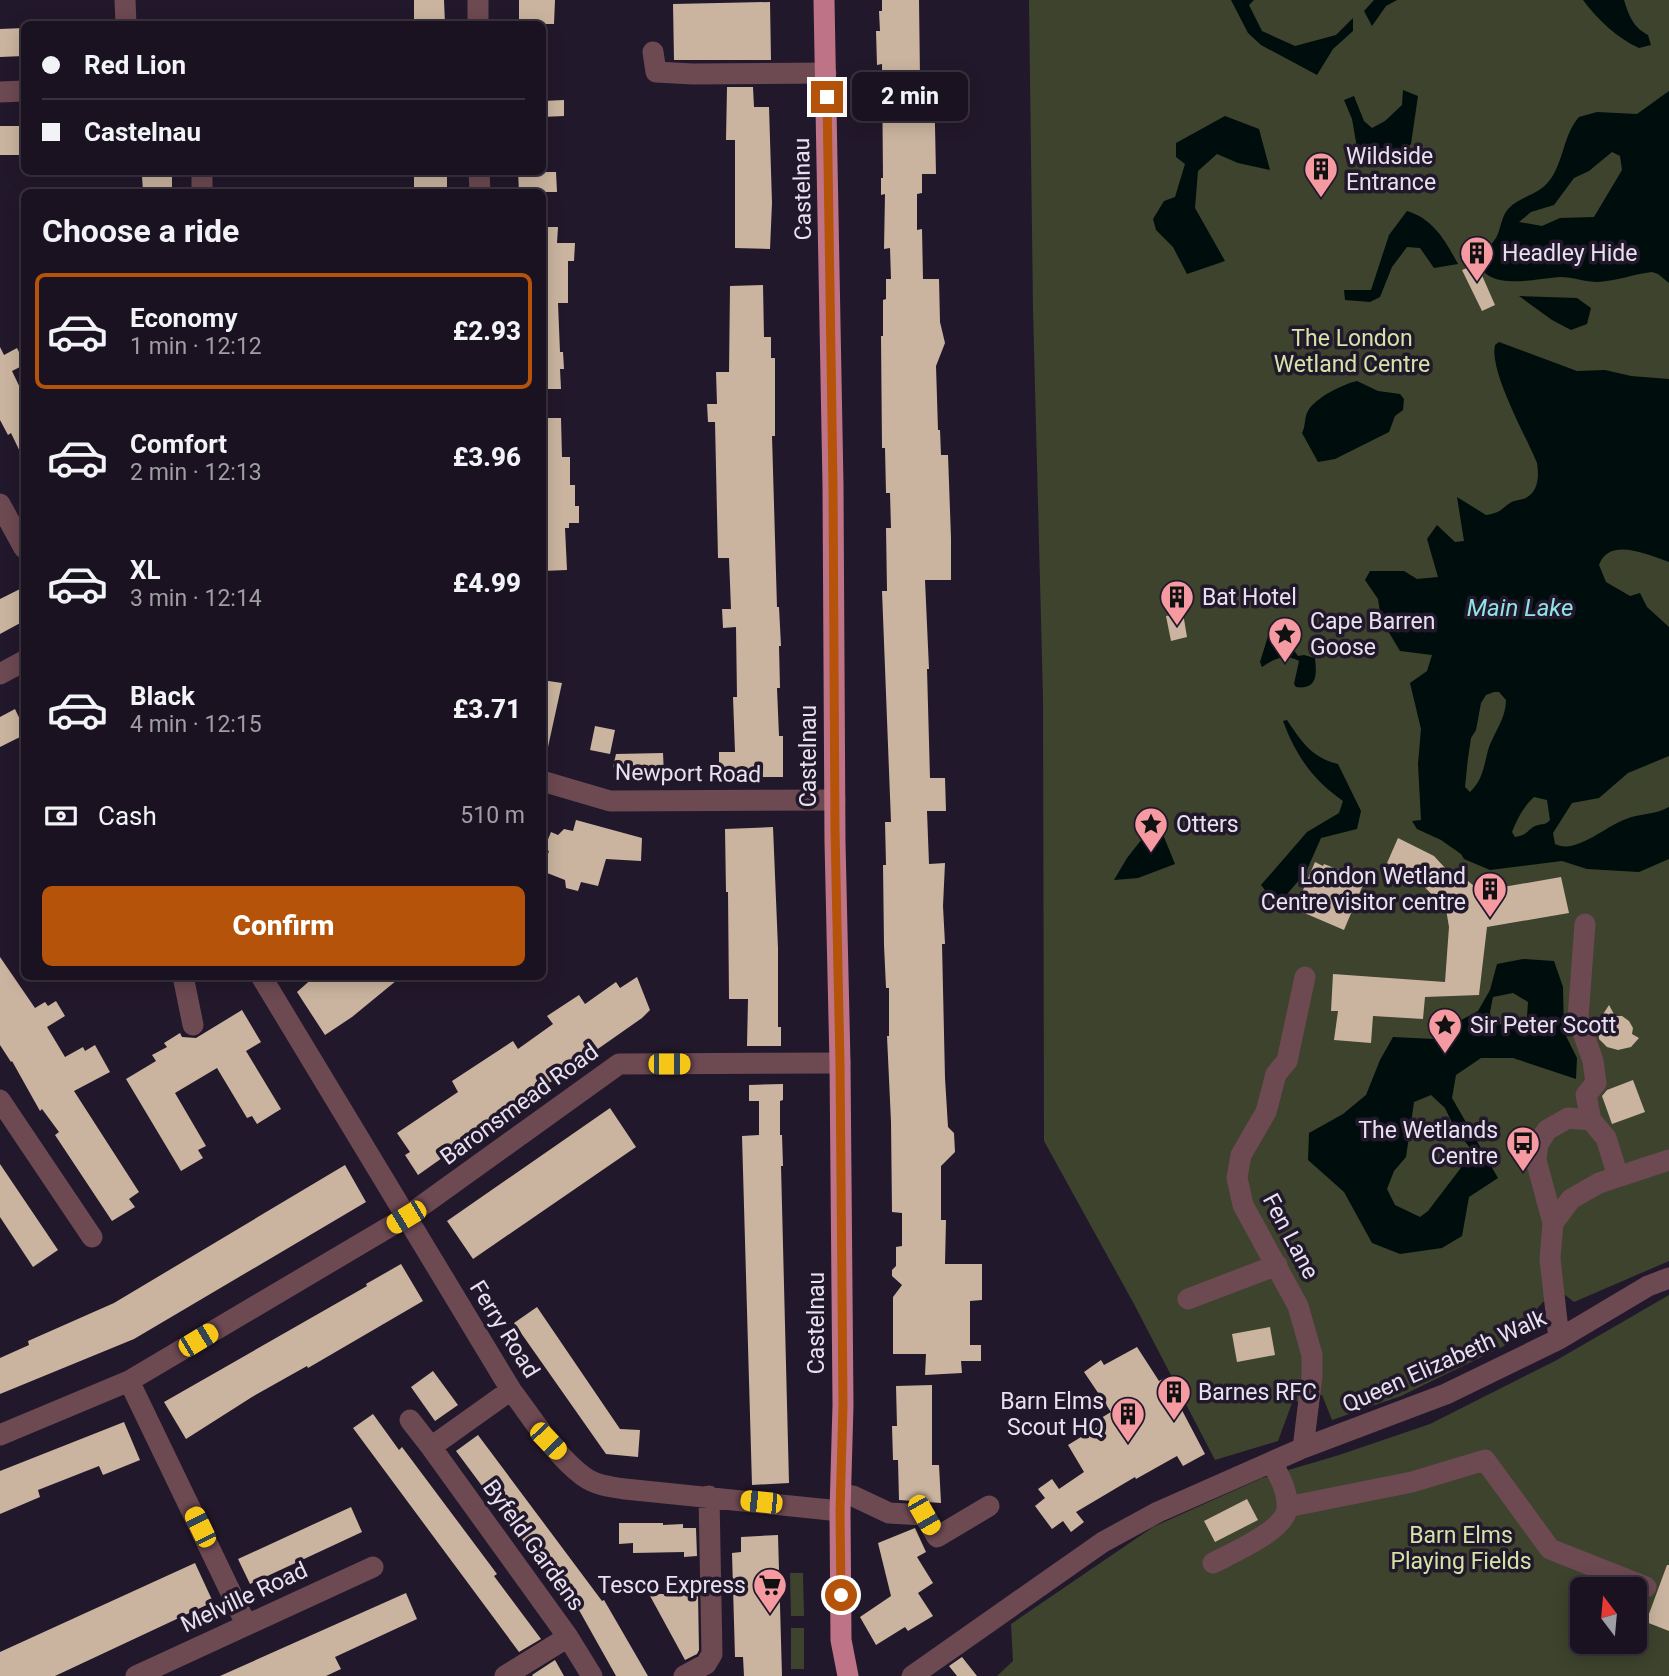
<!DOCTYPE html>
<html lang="en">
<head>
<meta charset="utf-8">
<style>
	:root { --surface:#1a1220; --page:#231b29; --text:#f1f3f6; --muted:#9f9ea5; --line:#38323e; --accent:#b45309 }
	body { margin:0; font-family:Roboto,sans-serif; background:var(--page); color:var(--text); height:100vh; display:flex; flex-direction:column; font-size:26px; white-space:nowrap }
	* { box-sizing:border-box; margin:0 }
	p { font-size:23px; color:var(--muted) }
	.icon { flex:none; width:38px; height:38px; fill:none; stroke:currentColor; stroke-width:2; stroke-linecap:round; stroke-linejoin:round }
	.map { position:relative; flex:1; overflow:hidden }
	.panel { position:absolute; left:21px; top:189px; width:525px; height:791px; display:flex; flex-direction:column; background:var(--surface); border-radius:10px; box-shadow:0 4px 18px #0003,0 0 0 2px var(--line) }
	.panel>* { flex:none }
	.hud { position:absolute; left:21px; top:21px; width:525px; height:154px; border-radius:10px; box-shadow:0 4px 18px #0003,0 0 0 2px var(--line); display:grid; align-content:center; height:154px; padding:0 21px; background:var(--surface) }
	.needle { width:46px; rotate:344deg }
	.tools { position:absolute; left:1570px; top:1577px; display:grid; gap:14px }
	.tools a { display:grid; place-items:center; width:77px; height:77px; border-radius:10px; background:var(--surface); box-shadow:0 4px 18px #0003,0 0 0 2px var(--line); font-size:35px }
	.end { position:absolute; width:32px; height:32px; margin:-16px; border:9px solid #b45309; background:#fff; box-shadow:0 0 0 4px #fff }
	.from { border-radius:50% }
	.bubble { position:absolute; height:49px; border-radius:10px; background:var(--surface); box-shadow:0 4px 18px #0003,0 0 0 2px var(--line); font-size:23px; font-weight:800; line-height:49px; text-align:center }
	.car { position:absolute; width:21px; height:42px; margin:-21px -10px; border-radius:9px; box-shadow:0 0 5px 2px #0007; background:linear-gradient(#f5c518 24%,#345 0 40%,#f5c518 0 76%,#345 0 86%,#f5c518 0) }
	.hud b { display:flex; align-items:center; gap:24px; height:66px; font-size:26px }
	.hud b+b { border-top:2px solid var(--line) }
	.hud i { width:18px; height:18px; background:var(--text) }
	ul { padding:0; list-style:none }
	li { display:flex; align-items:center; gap:21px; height:116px; margin:0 14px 10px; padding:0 7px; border:4px solid transparent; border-radius:10px }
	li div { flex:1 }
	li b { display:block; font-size:26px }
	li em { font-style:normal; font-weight:800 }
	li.current { border-color:var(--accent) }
	li>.icon { width:63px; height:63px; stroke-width:1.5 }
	h2 { padding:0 21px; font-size:32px; line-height:84px }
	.pay { display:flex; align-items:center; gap:18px; height:77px; padding:0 21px; font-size:26px }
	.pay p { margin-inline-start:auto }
	.action { display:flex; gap:14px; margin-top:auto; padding:14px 21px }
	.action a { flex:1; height:80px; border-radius:10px; background:var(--accent); color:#fff; font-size:28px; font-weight:800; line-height:80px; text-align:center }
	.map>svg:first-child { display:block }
	.green { fill:#3d432d; fill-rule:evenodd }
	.water { fill:#000d0d; fill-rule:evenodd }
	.building { fill:#cab49f }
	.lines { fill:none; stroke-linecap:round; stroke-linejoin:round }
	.minor { stroke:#6d4952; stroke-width:21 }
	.major { stroke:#be7486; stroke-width:21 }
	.route { stroke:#b45309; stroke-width:9 }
	.labels { text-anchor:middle; stroke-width:7; stroke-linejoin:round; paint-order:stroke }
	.poi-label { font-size:23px; fill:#e8e1ef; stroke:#22182b; text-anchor:start }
	.street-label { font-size:23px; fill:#e8e1ef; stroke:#22182b }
	.park-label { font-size:23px; fill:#d4e4a7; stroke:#22182b }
	.water-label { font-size:24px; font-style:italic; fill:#90e4e5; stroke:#22182b }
</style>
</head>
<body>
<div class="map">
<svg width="1669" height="1676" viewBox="0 0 1669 1676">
	<rect width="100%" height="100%" fill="#22182b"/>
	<path class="green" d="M1029 0H1669V1261L1574 1302 1565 1295 1543 1302 1504 1346 1401 1396 1332 1420 1322 1395 1292 1403 1278 1441 1215 1460 1134 1304 1044 1141 1043 697 1033 310Z
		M1669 1295V1676H997L1013 1661 1011 1624 1153 1527 1262 1478 1339 1455 1430 1424 1555 1361ZM1582 1589H1634V1642H1582Z
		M790 1573H803L804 1616H791Z
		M791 1628H804V1669H791Z"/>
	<path class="water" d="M1231 0H1254L1249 5 1262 31 1295 46 1336 35 1353 18V31L1333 49 1317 75 1261 45 1248 33Z
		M1374 0H1397L1386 6 1372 26 1364 11Z
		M1583 0H1624C1629 16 1633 27 1648 35L1651 45 1639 48C1617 38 1598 20 1583 0Z
		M1403 90 1418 96 1411 144 1393 160 1359 159 1352 119 1344 100 1354 96 1364 121 1372 128 1385 121 1402 105Z
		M1669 91V283L1658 274 1652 272C1634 274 1616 281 1598 282 1585 282 1573 277 1560 277 1537 278 1484 293 1479 260 1483 251 1491 246 1496 238 1501 229 1501 216 1509 208 1522 195 1541 195 1552 177 1564 158 1564 134 1579 117L1597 112 1637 114ZM1612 152 1620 156 1622 170 1594 217 1560 218 1542 226 1519 222 1531 212 1554 205 1574 178 1589 171Z
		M1225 116 1259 129 1270 170 1238 163 1217 154 1198 171 1195 208 1225 261 1187 274 1173 247 1156 230 1153 219 1164 201 1175 197 1185 164 1176 157V143Z
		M1407 211C1434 219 1446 242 1458 264L1434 268 1420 248 1407 247 1392 267 1380 297 1370 302 1345 300 1344 290H1371L1389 235Z
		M1519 296 1577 298 1591 308 1587 324 1571 330 1552 320Z
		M1499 342 1577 371 1605 370 1631 376 1669 379V562C1649 555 1609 536 1599 565L1606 582 1630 596 1640 593 1647 607 1669 627V756L1628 773 1599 798 1572 803 1553 833 1555 844C1576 855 1607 825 1626 819 1641 813 1655 815 1669 807V859L1639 872 1587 869 1562 861 1490 870 1464 859 1461 854 1441 840 1417 829 1412 821 1421 820 1418 764 1421 729 1410 683 1427 671 1432 655 1400 651 1381 619 1378 599 1365 580 1370 571H1404L1417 579 1438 577 1427 539 1437 525 1455 542 1464 541 1457 497 1486 515C1500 513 1500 510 1510 503 1514 500 1521 500 1526 498 1539 491 1539 475 1537 463 1526 436 1489 371 1495 345ZM1494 692H1499L1506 700C1506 718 1495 731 1489 747 1484 763 1484 779 1470 792L1465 787 1468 758 1471 738 1476 730 1481 703 1486 695ZM1534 797 1547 800 1550 820C1545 826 1542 823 1535 826 1526 831 1528 835 1515 837L1512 832C1517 819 1523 807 1534 797Z
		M1357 381 1378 391 1400 394 1404 399 1403 410 1395 416 1389 432 1335 459 1318 462 1302 433C1306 426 1304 417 1308 411 1315 398 1343 384 1357 381Z
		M1269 633 1283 635 1298 656 1304 655 1315 658C1317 675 1317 690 1296 687L1294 684 1299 661C1285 653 1274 659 1262 667L1260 662Z
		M1287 720C1301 741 1312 758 1338 764L1361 811 1357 829 1321 838 1306 872 1282 900 1272 899 1261 885 1307 832 1339 813 1343 801C1313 780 1296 756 1283 721Z
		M1157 820 1175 864 1138 878 1114 880 1127 858Z
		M1523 959 1554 961 1563 987 1564 1032 1577 1058 1576 1079 1513 1058H1481L1456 1075 1452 1098 1498 1178 1469 1197 1462 1236 1442 1248 1400 1254 1372 1243 1344 1192 1308 1160 1309 1133 1343 1114 1366 1095 1380 1060 1393 1037 1434 1039 1437 1033 1478 1011 1490 990 1497 964ZM1513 993 1528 1002 1527 1017C1516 1026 1505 1025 1491 1023L1490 1012 1493 997ZM1431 1095 1445 1108 1454 1127 1473 1152 1428 1211 1420 1217 1395 1205 1387 1189 1394 1171 1406 1157 1414 1102Z"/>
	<path class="building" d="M414 0H444L445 24H414Z
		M519 0H555L554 24H519Z
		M882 0H919L920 78H934L936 174H922V193L917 194V230L922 229 923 279H939L940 322 945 343 936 366 938 430H940L941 455H948L951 538V580H925L929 669H927L930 778H945L946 811H927L929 864 945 863 943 906 945 944H942L945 1078 948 1127 954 1133 955 1152 941 1166V1220H946L945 1264H982V1300L970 1301V1345H981V1361H961L962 1373 925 1375 926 1354H893V1297L902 1285 892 1276V1270L896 1266V1247L902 1246V1213L892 1212 891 1122 887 1036H889V988H886L884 945 883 865H886L885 822H891L882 591H887L886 528H891L890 493H886L885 448H882L881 336H883V300L886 299V279H891L890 248 884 249 885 194 881 195V178H883L882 64 877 65 876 31H880L879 11H882Z
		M770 2 771 60H674L673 4Z
		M24 28V56L0 57V29Z
		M727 87H753L754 107H769L772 203 770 249 735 248V140H726Z
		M564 100V116L542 117V101Z
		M0 126H24V155H0Z
		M414 172H447V192H414Z
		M518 172H556L557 192H519Z
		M172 175V192H143L142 176Z
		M542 227H558L557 243H575L574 261H568V303H558L560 352H563L564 369H560L561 389H542Z
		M1477 264 1495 305 1482 311 1462 270Z
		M763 285 764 337H771V358H775V436H772L777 607H779L781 646H779L780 688H777L779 736H783V777H719V752H735L733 697H737L736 627 723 628 722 609H731L729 558H718L715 422H708L707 404H717L716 372H729L730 286Z
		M0 347 4 355 17 348 24 362V365L12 371 24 396V460L11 433 8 435 0 420Z
		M542 418H561L562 457H570V485H575V506H579V523H569V528H565L567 570 542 571Z
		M20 589 24 598V621L0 634V599Z
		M1183 613 1187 637 1171 641 1166 616Z
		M542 680 562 683 548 747 542 746Z
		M15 709 24 728V735L0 747V717Z
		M595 726 615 730 610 754 590 750Z
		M663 753 664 775 632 776V772L613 767 616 754Z
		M576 820 642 838 641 861 606 859 598 886 581 882 578 891 566 888 565 880 542 871 549 851 544 849 551 832 558 835 564 829 573 831Z
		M773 827 778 948V1027H781V1046H747L748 999H729L728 892H726L725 829Z
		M1398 838 1434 856 1458 882 1468 881 1480 891 1561 877 1569 913 1487 927 1479 995 1425 997 1423 1019 1373 1016 1371 1043 1334 1040 1338 1011H1331L1333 974 1445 982 1449 927 1445 903 1438 901 1417 879 1387 863Z
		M1315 862 1323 866 1324 864 1365 880 1344 930 1295 909Z
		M0 957 35 1008 45 1002 48 1006 56 1001 65 1016 47 1027 65 1057 83 1047 85 1051 95 1045 110 1072 74 1091 139 1192 129 1199 135 1207 112 1221 55 1135 59 1132 42 1109 40 1111 12 1061 11 1062 0 1045Z
		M315 976H402L352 1017 325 1035 297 992Z
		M637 977 650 1010 642 1018 545 1086 512 1106 513 1108 418 1175 405 1155 410 1152 397 1133 458 1092 452 1081 513 1041 518 1049 553 1024 547 1016 579 995 585 1004 616 982 620 988Z
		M1609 1005 1615 1016H1622L1629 1021 1633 1028 1632 1034 1639 1038 1631 1047 1618 1050 1607 1047 1599 1039 1598 1022Z
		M242 1010 261 1042 246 1051 281 1109 257 1124 252 1116 247 1118 217 1068 175 1093 206 1146 198 1150 203 1158 181 1171 126 1079 156 1061 152 1055 167 1047 164 1043 180 1033 182 1037 196 1038Z
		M1633 1080 1645 1112 1612 1124 1602 1096 1607 1090Z
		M783 1084V1100L780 1101V1135H782L783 1166H781L789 1483 752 1485 742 1136 759 1135V1101H749V1085Z
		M610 1108 636 1147 473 1259 447 1221Z
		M0 1164 58 1250 33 1267 0 1217Z
		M345 1165 366 1202 134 1339 0 1394V1358L29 1345 28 1341 114 1303Z
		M401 1264 423 1301 308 1368 307 1366 252 1397 186 1439 164 1402 367 1286 366 1284Z
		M537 1307 620 1429 640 1430 638 1457 606 1454 514 1323Z
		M1270 1327 1275 1355 1237 1362 1232 1334Z
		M1137 1347 1159 1381 1165 1378 1205 1454 1183 1466 1177 1456 1136 1479 1135 1477 1076 1512 1084 1522 1071 1532 1063 1521 1052 1529 1035 1506 1045 1498 1038 1489 1052 1479 1059 1489 1084 1472 1068 1445 1104 1423 1101 1418 1111 1412 1084 1372 1101 1360 1104 1365Z
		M433 1371 458 1405 435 1421 411 1387Z
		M932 1385V1465H939L941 1503 899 1500 898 1460H893L892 1426H897L896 1386Z
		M373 1414 399 1450 402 1447 497 1574 494 1576 541 1639 519 1652 353 1428Z
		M124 1422 140 1460 103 1475 99 1466 38 1490 40 1497 0 1514V1471Z
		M478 1435 602 1601 604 1600 648 1676H616L579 1610 576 1612 456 1451Z
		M1247 1499 1258 1520 1215 1542 1204 1521Z
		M351 1507 362 1532 250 1584 238 1559Z
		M619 1523H663V1525L683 1524V1528H696L697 1556 684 1557V1552L633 1553V1543L619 1544Z
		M915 1528 926 1552 917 1557 933 1583 918 1593 933 1616 908 1631 905 1627 876 1645 860 1617 891 1596 878 1543Z
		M778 1535 782 1676H744L743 1657H735L732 1553 741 1552V1537Z
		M195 1563 213 1602 55 1676H0V1652Z
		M1667 1565H1669V1631L1646 1622Z
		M406 1593 417 1619 335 1657 341 1669 326 1676H220Z
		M649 1594H698L699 1650 697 1654 685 1660Z
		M962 1657 977 1676H957L949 1666Z
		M555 1660 564 1676H533L532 1675Z"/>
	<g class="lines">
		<path class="minor" d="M125 0 126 24
			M478 0V24
			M653 52 656 72 693 74 826 73
			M0 92 24 91
			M202 172V192
			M479 172 480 192
			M0 504 24 548
			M0 674 24 661
			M542 781 610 801 835 800
			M1585 924 1578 1018 1593 1061 1596 1083 1586 1095 1591 1120
			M183 976 193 1025
			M261 976 511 1390C533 1419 554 1454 583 1476 595 1485 610 1487 625 1489L840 1511
			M0 1100 92 1237
			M1553 1223 1571 1199 1599 1183 1669 1160
			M1188 1299 1277 1265
			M1559 1339 1550 1259 1553 1223 1536 1160 1538 1144 1547 1130 1568 1118 1591 1120 1606 1138 1618 1176
			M129 1381 246 1624
			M511 1390 431 1447 568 1637 592 1676
			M410 1420 431 1447
			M0 1435 129 1381 406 1217 619 1064 840 1063
			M1303 1448 1312 1376V1355L1298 1306 1243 1205 1237 1178 1241 1155 1266 1112 1276 1074 1287 1061 1305 977
			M841 1494 853 1496 889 1513 924 1515 937 1537 989 1506
			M1287 1507 1412 1482 1485 1460 1550 1549 1646 1587
			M1213 1563C1232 1553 1284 1531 1287 1509 1289 1493 1279 1476 1272 1462
			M136 1676 373 1567
			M505 1676 568 1637
			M684 1676 706 1664 712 1654 709 1496
			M912 1676 1103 1542 1158 1512 1303 1448 1446 1394 1559 1339 1648 1286 1669 1278"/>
		<path class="major" d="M824 0 833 485 835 842 840 1063 843 1405 840 1511 841 1640 848 1676"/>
	</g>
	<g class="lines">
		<path class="route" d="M827 97 833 485 835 831 840 1063 843 1405 840 1511 841 1595"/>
	</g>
	<defs>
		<g id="building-pin" transform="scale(1.75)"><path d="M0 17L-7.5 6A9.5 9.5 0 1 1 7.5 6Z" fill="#f49aa0" stroke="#22182b"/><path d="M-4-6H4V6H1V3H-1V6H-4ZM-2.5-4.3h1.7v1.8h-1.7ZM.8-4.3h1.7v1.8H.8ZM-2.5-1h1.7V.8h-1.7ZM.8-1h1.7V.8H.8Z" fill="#111"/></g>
		<g id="sight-pin" transform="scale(1.75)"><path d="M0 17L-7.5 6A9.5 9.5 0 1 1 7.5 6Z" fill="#f49aa0" stroke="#22182b"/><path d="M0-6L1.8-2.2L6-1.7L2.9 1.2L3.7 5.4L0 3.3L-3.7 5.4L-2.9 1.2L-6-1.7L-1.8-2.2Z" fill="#111"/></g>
		<g id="bus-pin" transform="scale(1.75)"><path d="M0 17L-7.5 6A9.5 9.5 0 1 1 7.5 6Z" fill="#f49aa0" stroke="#22182b"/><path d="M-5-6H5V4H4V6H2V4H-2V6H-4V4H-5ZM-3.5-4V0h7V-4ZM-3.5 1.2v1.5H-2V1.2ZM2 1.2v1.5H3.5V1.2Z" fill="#111"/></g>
		<g id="supermarket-pin" transform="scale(1.75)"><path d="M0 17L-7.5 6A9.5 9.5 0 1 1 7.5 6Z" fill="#f49aa0" stroke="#22182b"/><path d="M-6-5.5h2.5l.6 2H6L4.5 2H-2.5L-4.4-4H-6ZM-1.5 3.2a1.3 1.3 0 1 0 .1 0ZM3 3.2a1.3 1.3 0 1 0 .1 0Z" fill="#111"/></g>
	</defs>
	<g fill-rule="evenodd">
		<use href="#building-pin" x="1321" y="169"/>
		<use href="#building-pin" x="1477" y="253"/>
		<use href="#building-pin" x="1177" y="597"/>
		<use href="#sight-pin" x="1285" y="634"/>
		<use href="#sight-pin" x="1151" y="824"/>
		<use href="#building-pin" x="1490" y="889"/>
		<use href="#sight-pin" x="1445" y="1025"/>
		<use href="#bus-pin" x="1523" y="1143"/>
		<use href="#building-pin" x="1174" y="1392"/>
		<use href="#building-pin" x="1128" y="1414"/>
		<use href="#supermarket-pin" x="770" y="1585"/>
	</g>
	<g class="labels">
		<g class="poi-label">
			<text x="1346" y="164">Wildside<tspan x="1346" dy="26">Entrance</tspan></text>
			<text x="1502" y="261">Headley Hide</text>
			<text x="1202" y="605">Bat Hotel</text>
			<text x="1310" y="629">Cape Barren<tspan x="1310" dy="26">Goose</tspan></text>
			<text x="1176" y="832">Otters</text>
			<text x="1466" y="884" text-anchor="end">London Wetland<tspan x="1466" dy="26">Centre visitor centre</tspan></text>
			<text x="1470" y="1033">Sir Peter Scott</text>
			<text x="1498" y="1138" text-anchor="end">The Wetlands<tspan x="1498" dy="26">Centre</tspan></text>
			<text x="1198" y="1400">Barnes RFC</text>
			<text x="1104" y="1409" text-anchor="end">Barn Elms<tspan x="1104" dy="26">Scout HQ</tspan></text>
			<text x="746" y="1593" text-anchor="end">Tesco Express</text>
		</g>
		<g class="street-label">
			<text transform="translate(802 189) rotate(-91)" y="8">Castelnau</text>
			<text transform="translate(808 756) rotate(-90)" y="8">Castelnau</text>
			<text transform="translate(688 773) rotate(1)" y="8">Newport Road</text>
			<text transform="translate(519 1104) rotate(-36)" y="8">Baronsmead Road</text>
			<text transform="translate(1291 1236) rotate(62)" y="8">Fen Lane</text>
			<text transform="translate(816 1323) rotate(-90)" y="8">Castelnau</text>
			<text transform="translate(505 1329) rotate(58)" y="8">Ferry Road</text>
			<text transform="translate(1444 1361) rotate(-24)" y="8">Queen Elizabeth Walk</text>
			<text transform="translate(534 1545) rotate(54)" y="8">Byfeld Gardens</text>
			<text transform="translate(244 1597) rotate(-25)" y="8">Melville Road</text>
		</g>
		<g class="park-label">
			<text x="1352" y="346">The London<tspan x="1352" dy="26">Wetland Centre</tspan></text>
			<text x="1461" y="1543">Barn Elms<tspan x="1461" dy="26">Playing Fields</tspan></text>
		</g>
		<g class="water-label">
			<text x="1520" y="616">Main Lake</text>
		</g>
	</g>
</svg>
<div class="tools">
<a><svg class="needle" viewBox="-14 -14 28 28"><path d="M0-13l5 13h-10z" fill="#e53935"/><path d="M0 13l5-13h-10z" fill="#9f9ea5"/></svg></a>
</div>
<i class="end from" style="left:841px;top:1595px"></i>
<i class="end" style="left:827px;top:97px"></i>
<div class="bubble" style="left:852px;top:72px;width:116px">2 min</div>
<i class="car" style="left:669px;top:1064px;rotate:90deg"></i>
<i class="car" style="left:406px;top:1217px;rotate:239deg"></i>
<i class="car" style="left:198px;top:1340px;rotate:59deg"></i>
<i class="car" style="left:548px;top:1441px;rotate:136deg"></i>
<i class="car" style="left:761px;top:1502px;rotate:276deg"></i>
<i class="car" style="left:924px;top:1515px;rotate:150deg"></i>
<i class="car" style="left:200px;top:1527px;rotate:334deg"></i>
<div class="hud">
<b><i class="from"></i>Red Lion</b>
<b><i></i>Castelnau</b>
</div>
<section class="panel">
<h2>Choose a ride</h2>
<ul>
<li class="current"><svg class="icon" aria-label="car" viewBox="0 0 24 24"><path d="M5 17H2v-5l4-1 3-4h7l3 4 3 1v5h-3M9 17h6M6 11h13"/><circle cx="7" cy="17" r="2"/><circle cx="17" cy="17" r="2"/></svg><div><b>Economy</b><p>1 min · 12:12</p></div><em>£2.93</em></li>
<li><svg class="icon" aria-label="car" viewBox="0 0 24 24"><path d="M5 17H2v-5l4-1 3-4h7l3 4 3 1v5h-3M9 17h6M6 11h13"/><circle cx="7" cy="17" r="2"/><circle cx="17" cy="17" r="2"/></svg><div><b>Comfort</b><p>2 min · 12:13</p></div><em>£3.96</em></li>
<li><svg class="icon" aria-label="car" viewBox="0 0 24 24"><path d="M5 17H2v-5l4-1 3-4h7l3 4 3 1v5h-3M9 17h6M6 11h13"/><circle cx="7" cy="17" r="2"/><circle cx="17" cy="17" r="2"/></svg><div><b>XL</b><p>3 min · 12:14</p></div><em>£4.99</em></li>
<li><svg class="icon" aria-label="car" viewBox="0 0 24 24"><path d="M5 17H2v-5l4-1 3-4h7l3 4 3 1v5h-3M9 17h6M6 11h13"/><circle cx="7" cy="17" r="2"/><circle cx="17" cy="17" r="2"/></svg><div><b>Black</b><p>4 min · 12:15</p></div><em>£3.71</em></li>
</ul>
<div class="pay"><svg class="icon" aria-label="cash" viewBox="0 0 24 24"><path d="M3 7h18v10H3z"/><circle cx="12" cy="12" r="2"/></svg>Cash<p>510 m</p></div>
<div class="action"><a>Confirm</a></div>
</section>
</div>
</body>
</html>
